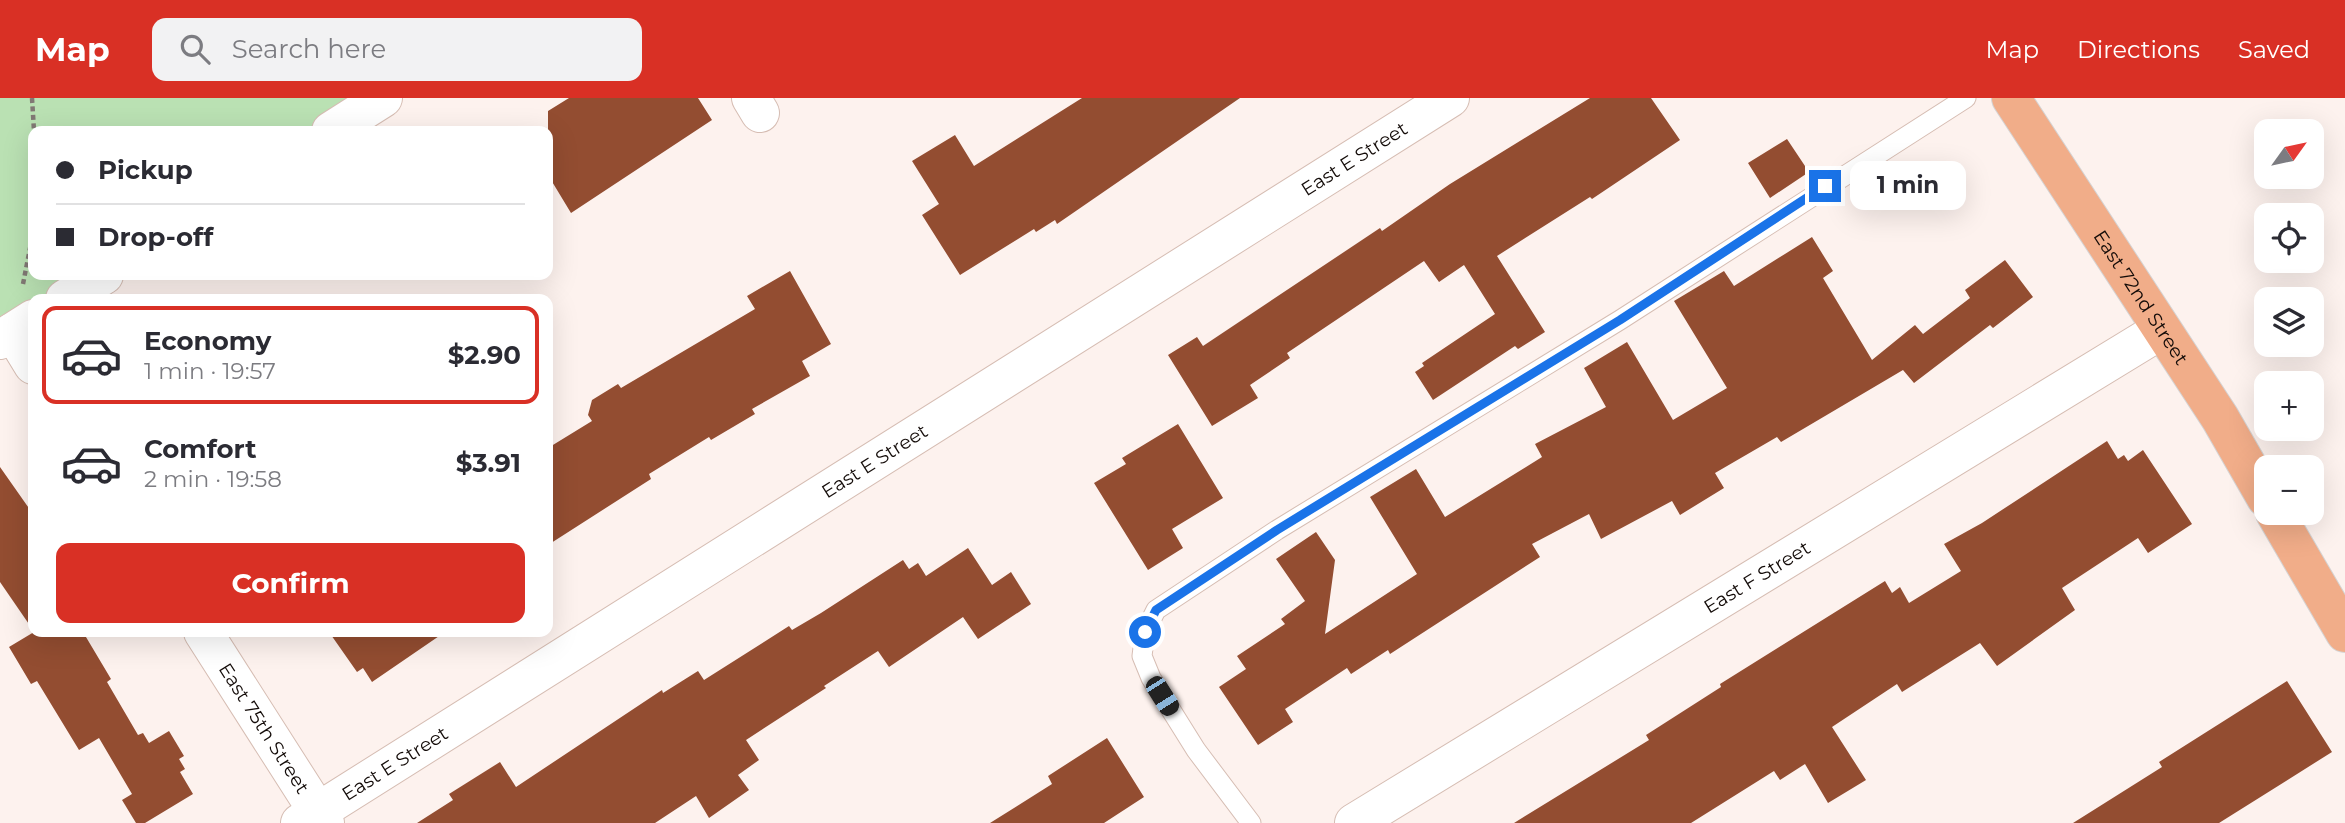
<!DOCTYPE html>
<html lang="en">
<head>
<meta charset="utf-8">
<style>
	:root { --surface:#fff; --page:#f2f2f3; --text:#2b2b33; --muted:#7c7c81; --line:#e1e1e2; --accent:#d93025 }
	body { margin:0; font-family:Montserrat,sans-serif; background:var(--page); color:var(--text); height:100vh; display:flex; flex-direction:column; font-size:26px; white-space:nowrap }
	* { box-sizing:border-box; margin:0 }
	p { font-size:23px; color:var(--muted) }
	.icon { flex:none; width:38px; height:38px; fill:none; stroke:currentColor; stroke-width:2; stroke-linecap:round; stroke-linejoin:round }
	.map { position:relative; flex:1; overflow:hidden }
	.sheet { position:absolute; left:28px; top:196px; width:525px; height:343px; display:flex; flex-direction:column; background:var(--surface); border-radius:14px; box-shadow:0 7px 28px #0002 }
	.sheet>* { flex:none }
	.banner { position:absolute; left:28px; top:28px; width:525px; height:154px; border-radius:14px; box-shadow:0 7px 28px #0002; display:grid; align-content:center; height:154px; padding:0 28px; background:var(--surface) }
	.needle { width:46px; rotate:57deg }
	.fabs { position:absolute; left:2254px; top:21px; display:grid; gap:14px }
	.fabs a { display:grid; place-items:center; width:70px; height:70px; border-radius:14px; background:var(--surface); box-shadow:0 7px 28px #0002; font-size:35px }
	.end { position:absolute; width:32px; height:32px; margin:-16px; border:9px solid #1a73e8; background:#fff; box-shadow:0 0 0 4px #fff }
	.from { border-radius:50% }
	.bubble { position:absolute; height:49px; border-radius:14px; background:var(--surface); box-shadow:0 7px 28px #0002; font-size:23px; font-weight:700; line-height:49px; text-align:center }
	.car { position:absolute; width:21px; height:42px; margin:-21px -10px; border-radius:9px; box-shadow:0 0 5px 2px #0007; background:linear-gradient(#222 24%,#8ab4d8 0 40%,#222 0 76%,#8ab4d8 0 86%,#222 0) }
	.banner b { display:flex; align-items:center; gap:24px; height:66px; font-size:26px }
	.banner b+b { border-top:2px solid var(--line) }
	.banner i { width:18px; height:18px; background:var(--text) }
	ul { padding:12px 0 0; list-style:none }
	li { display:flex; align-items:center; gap:21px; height:98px; margin:0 14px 10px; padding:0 14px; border:4px solid transparent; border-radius:14px }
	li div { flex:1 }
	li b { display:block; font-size:26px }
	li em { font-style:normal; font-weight:700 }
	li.on { border-color:var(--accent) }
	li>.icon { width:63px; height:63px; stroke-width:1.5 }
	.primary-button { display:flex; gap:14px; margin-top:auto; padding:14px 28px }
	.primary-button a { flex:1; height:80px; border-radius:14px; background:var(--accent); color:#fff; font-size:28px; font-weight:700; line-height:80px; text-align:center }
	header { display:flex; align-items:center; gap:42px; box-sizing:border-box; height:98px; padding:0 35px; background:var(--accent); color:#fff }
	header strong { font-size:33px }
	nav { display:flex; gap:38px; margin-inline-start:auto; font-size:24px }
	.search { width:490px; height:63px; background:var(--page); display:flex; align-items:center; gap:18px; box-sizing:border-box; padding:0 24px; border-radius:14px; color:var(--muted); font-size:26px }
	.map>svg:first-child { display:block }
	.green { fill:#bae1b3 }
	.building { fill:#934d31 }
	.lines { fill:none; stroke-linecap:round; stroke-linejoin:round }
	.lane-casing { stroke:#d6bdb3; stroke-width:21 }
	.street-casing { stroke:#d6bdb3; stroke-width:40 }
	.primary-casing { stroke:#d5d3d3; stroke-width:40 }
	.path { stroke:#817874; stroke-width:4.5; stroke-dasharray:5 3.5; stroke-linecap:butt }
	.lane { stroke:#fff; stroke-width:19 }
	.street { stroke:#fff; stroke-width:38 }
	.primary { stroke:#f1ad89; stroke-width:38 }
	.route { stroke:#1a73e8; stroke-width:9 }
	.labels { text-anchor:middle; stroke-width:5; stroke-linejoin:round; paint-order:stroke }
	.street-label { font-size:19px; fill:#130b08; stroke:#fff }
</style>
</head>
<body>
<header>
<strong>Map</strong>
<div class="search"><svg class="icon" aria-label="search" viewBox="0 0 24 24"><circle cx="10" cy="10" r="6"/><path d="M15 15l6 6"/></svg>Search here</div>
<nav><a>Map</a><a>Directions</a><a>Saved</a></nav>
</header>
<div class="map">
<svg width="2345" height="725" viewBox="0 0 2345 725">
	<rect width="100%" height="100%" fill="#fdf2ee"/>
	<path class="green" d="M0 0H383L331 33H33V177H104L65 201H33V221L0 242Z"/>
	<path class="building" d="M569 0H698L712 22 571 115 548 77V13Z
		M1082 0H1240L1057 126 1055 122 1036 134 1034 131 960 177 922 117 939 106 912 63 955 37 974 68Z
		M1590 0H1651L1680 42 1592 101 1590 99 1497 158 1545 234 1518 251 1515 248 1433 302 1415 274 1424 268 1422 265 1495 216 1464 167 1439 184 1424 163 1287 255 1290 260 1250 287 1258 300 1212 328 1168 257 1197 239 1203 248 1380 130 1382 133 1450 86Z
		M1787 41 1809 74 1770 100 1748 65Z
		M1812 139 1833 173 1823 180 1872 262 1915 227 1923 236 1970 200 1965 192 2005 162 2033 199 1993 230 1990 227 1914 285 1903 272 1781 344 1777 339 1715 375 1724 390 1680 417 1672 403 1601 441 1589 416 1532 446 1540 459 1390 556 1388 552 1351 576 1347 570 1285 611 1293 624 1258 647 1219 589 1246 571 1237 558 1285 526 1281 521 1305 503 1276 461 1316 434 1335 462 1325 536 1417 476 1370 399 1416 371 1445 419 1542 359 1535 346 1606 309 1584 270 1627 244 1673 322 1727 290 1674 203 1724 173 1734 188Z
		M790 173 831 246 802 263 810 278 752 311 755 316 711 342 709 339 649 376 651 381 548 447V350L592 323 588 317 592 302 618 286 621 290 755 211 747 198Z
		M1178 326 1223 400 1172 431 1183 450 1148 472 1094 385 1126 366 1122 360Z
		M2107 343 2118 361 2124 357 2128 363 2143 352 2192 426 2148 455 2138 440 2062 490 2075 512 1997 568 1980 545 1902 594 1897 586 1832 629 1866 682 1828 705 1805 666 1780 682 1774 673 1691 725H1514L1649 642 1646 637 1721 589 1720 586 1885 483 1892 495 1900 489 1909 505 1961 473 1944 446 1982 425Z
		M0 369 33 416V532L0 484Z
		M968 450 992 487 1011 474 1031 506 978 541 963 519 889 569 878 553 824 588 826 590 746 642 759 662 738 677 749 692 709 720 696 698 655 725H417L453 702 449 696 500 664 516 689 662 592 663 595 698 573 704 582 789 528 792 532 821 515 903 462 909 471 918 465 926 478Z
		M34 534H83L111 581 107 584 138 637 143 635 149 645 169 633 184 658 179 661 185 671 180 674 193 696 145 725H136L122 702 132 696 99 640 79 652 37 583 31 586 9 549Z
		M329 534H445L372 584 363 570 357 574Z
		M2287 583 2332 654 2219 725H2073L2162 669 2159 664Z
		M1107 640 1144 699 1104 725H990L1052 686 1048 678Z"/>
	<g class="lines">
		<g class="lane-casing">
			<path id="lane" d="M1251 725 1196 652 1151 580 1142 558 1145 534 1156 512 1277 432 1620 222 1966 0"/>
		</g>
		<g class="street-casing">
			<g id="street">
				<path d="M751 0 760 15"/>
				<path d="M331 33 383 0"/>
				<path d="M65 201 104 177"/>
				<path d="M13 234 33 267"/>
				<path d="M0 242 33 221"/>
				<path id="s1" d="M203 534 325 725"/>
				<path id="s2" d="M300 725 1450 0"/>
				<path id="s3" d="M1354 725 2161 232"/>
			</g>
		</g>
		<g class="primary-casing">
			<g id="primary">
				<path id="s4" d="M2011 0 2220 320 2266 400"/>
				<path d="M2275 415 2345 535"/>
			</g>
		</g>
		<path class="path" d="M32 0 34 33
			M23 186 33 135"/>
		<use href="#lane" class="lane"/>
		<use href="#street" class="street"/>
		<use href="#primary" class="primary"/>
	</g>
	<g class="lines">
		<path class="route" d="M1145 534 1156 512 1277 432 1620 222 1825 88"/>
	</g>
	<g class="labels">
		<g class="street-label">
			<text dy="7" stroke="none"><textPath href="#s2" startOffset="1246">East E Street</textPath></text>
			<text dy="7" stroke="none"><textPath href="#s4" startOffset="238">East 72nd Street</textPath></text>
			<text dy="7" stroke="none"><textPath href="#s2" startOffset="679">East E Street</textPath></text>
			<text dy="7" stroke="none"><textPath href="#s3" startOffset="472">East F Street</textPath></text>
			<text dy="7" stroke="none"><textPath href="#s1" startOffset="114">East 75th Street</textPath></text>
			<text dy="7" stroke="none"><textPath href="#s2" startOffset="112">East E Street</textPath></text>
		</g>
	</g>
</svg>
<div class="fabs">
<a><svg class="needle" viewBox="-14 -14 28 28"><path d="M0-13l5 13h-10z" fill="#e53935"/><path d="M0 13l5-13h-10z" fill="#7c7c81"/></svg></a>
<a><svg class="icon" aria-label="locate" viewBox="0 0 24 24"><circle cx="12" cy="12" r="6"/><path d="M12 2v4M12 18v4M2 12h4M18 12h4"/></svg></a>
<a><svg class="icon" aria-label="layers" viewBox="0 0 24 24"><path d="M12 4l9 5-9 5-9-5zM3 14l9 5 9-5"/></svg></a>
<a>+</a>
<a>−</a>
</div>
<i class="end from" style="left:1145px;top:534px"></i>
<i class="end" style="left:1825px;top:88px"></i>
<div class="bubble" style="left:1850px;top:63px;width:116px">1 min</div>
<i class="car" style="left:1162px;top:598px;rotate:148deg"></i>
<div class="banner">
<b><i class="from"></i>Pickup</b>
<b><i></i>Drop-off</b>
</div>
<section class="sheet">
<ul>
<li class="on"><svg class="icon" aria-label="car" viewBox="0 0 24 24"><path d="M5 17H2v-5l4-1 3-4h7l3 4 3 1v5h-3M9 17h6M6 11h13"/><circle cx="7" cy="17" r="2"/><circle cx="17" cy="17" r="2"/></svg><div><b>Economy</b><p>1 min · 19:57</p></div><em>$2.90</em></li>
<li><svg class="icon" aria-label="car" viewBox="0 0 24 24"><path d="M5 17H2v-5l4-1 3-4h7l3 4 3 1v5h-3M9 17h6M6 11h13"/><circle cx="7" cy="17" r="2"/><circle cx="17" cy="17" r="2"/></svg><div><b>Comfort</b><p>2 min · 19:58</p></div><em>$3.91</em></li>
</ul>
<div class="primary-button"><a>Confirm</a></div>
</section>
</div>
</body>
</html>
